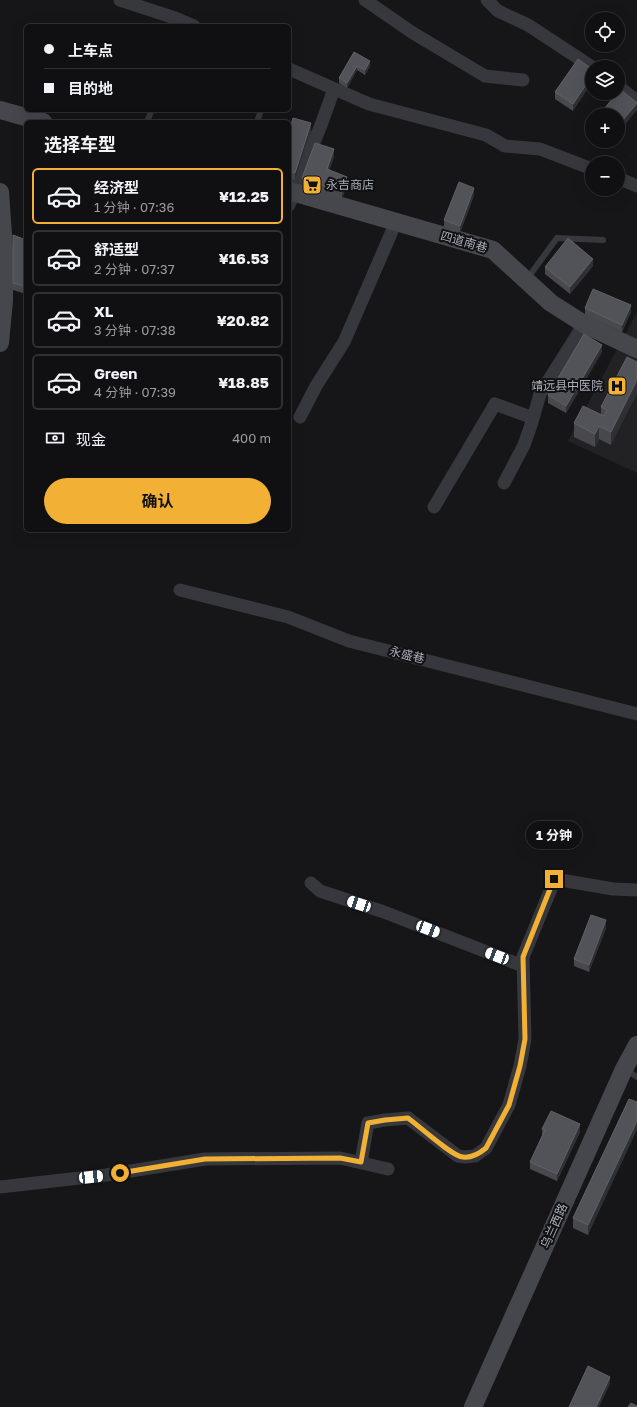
<!DOCTYPE html>
<html lang="zh">
<head>
<meta charset="utf-8">
<style>
	:root { --surface:#101012; --page:#1e1e20; --text:#f1f3f6; --muted:#9c9d9f; --line:#303032; --accent:#f2b134 }
	body { margin:0; font-family:"Golos Text","Noto Sans SC",sans-serif; background:var(--page); color:var(--text); height:100vh; display:flex; flex-direction:column; font-size:15px; white-space:nowrap }
	* { box-sizing:border-box; margin:0 }
	p { font-size:13px; color:var(--muted) }
	.icon { flex:none; width:22px; height:22px; fill:none; stroke:currentColor; stroke-width:2; stroke-linecap:round; stroke-linejoin:round }
	.map { position:relative; flex:1; overflow:hidden }
	.panel { position:absolute; left:24px; top:120px; width:267px; height:412px; display:flex; flex-direction:column; background:var(--surface); border-radius:6px; box-shadow:0 4px 16px #0002,0 0 0 1px var(--line) }
	.panel>* { flex:none }
	.top-card { position:absolute; left:24px; top:24px; width:267px; height:88px; border-radius:6px; box-shadow:0 4px 16px #0002,0 0 0 1px var(--line); display:grid; align-content:center; height:88px; padding:0 20px; background:var(--surface) }
	.fabs { position:absolute; left:585px; top:12px; display:grid; gap:8px }
	.fabs a { display:grid; place-items:center; width:40px; height:40px; border-radius:50%; background:var(--surface); box-shadow:0 4px 16px #0002,0 0 0 1px var(--line); font-size:20px }
	.end { position:absolute; width:18px; height:18px; margin:-9px; border:5px solid #f2b134; background:#111; box-shadow:0 0 0 2px #111 }
	.from { border-radius:50% }
	.bubble { position:absolute; height:28px; border-radius:14px; background:var(--surface); box-shadow:0 4px 16px #0002,0 0 0 1px var(--line); font-size:13px; font-weight:700; line-height:28px; text-align:center }
	.car { position:absolute; width:12px; height:24px; margin:-12px -6px; border-radius:5px; box-shadow:0 0 3px 1px #0007; background:linear-gradient(#fff 24%,#345 0 40%,#fff 0 76%,#345 0 86%,#fff 0) }
	.top-card b { display:flex; align-items:center; gap:14px; height:38px; font-size:15px }
	.top-card b+b { border-top:1px solid var(--line) }
	.top-card i { width:10px; height:10px; background:var(--text) }
	ul { padding:0; list-style:none }
	li { display:flex; align-items:center; gap:12px; height:56px; margin:0 8px 6px; padding:0 12px; border:2px solid var(--line); border-radius:6px }
	li div { flex:1 }
	li b { display:block; font-size:15px }
	li em { font-style:normal; font-weight:700 }
	li.current { border-color:var(--accent) }
	li>.icon { width:36px; height:36px; stroke-width:1.5 }
	h2 { padding:0 20px; font-size:18px; line-height:48px }
	.pay { display:flex; align-items:center; gap:10px; height:44px; padding:0 20px; font-size:15px }
	.pay p { margin-inline-start:auto }
	.button { display:flex; gap:8px; margin-top:auto; padding:8px 20px }
	.button a { flex:1; height:46px; border-radius:24px; background:var(--accent); color:#111; font-size:16px; font-weight:700; line-height:46px; text-align:center }
	.map>svg:first-child { display:block }
	.built { fill:#222225 }
	.lines { fill:none; stroke-linecap:round; stroke-linejoin:round }
	.lane { stroke:#37383d; stroke-width:6 }
	.street { stroke:#37383d; stroke-width:13 }
	.secondary { stroke:#45474d; stroke-width:18 }
	.wall { fill:#47494d }
	.shaded-wall { fill:#2f3033 }
	.building { fill:#525359; stroke:#5f6168 }
	.route { stroke:#f2b134; stroke-width:5 }
	.labels { text-anchor:middle; stroke-width:4; stroke-linejoin:round; paint-order:stroke }
	.poi-label { font-size:12px; fill:#a8adb8; stroke:#111113; text-anchor:start }
	.street-label { font-size:12px; fill:#a8adb8; stroke:#111113 }
</style>
</head>
<body>
<div class="map">
<svg width="637" height="1407" viewBox="0 0 637 1407">
	<rect width="100%" height="100%" fill="#161618"/>
	<path class="built" d="M637 312V473L568 441Z"/>
	<g class="lines">
		<path class="lane" d="M147 122 151 112
			M257 122 261 110
			M527 279 557 238 603 240
			M625 1069 637 1077"/>
		<path class="street" d="M120 0 175 18 194 26
			M365 0 413 33 485 76 523 80
			M487 0 498 11 528 25 592 67
			M289 69 369 104 486 135 505 146 540 149 592 169
			M618 86 637 101
			M618 178 637 186
			M289 205 321 125 334 89
			M300 417 316 386 344 342 396 222
			M504 483 524 445 532 422 540 394 584 324
			M434 507 495 404 533 418
			M180 590 288 617 349 641 637 714
			M311 883 320 891 384 912 523 966
			M361 1162 368 1123 385 1120 408 1118 458 1156 464 1157 475 1156 486 1148 509 1105 520 1066 525 1039 523 957 555 879 613 889 637 890
			M0 1187 106 1175 205 1159 340 1158 388 1169"/>
		<path class="secondary" d="M0 110 43 122
			M289 191 493 250 551 303 584 324 637 349
			M0 192 4 249V301L0 343
			M473 1407 624 1069 637 1045"/>
	</g>
	<path class="wall" d="M354 52 370 66 365 75 357 70 347 88 339 83V78Z
		M578 59 573 111 555 99V92Z
		M208 110H218L217 113Z
		M311 131 295 180 289 178V132Z
		M334 157 329 170 347 184 342 199 302 185V178Z
		M474 195 460 233 444 227V220Z
		M13 235 26 240V294L13 290Z
		M593 266 570 294 545 274V267Z
		M585 308 631 312 622 332 585 315Z
		M602 352 566 413 548 403V395Z
		M627 357 611 445 599 439 595 447 574 437V423L601 414V407Z
		M606 928 589 972 574 966V959Z
		M629 1099 588 1235 573 1228V1218Z
		M542 1129 580 1132 557 1181 530 1169V1162L542 1136Z"/>
	<path class="shaded-wall" d="M370 61V66L365 75V70Z
		M357 66V70L347 88V83Z
		M592 76V83L573 111V104Z
		M637 103V110L618 133V126Z
		M311 123V131L295 180V173Z
		M334 149V157L327 177V169Z
		M347 177V184L342 199V192Z
		M474 188V195L460 233V226Z
		M593 259V266L570 294V287Z
		M631 305V312L622 332V325Z
		M602 345V352L566 413V406Z
		M637 380V394L611 445V432Z
		M599 426V439L595 447V434Z
		M606 920V928L589 972V965Z
		M637 1121V1130L588 1235V1225Z
		M580 1124V1132L557 1181V1174Z
		M610 1377V1384L599 1407H596Z"/>
	<path class="building" d="M354 52 370 61 365 70 357 66 347 83 339 78Z
		M578 59 592 69V76L573 104 555 92Z
		M620 89 637 103 618 126V115H601L600 114 617 93H618V91Z
		M293 118 311 123 295 173 289 171V132Z
		M315 143 334 149 327 169 347 177 342 192 302 178Z
		M459 182 474 188 460 226 444 220Z
		M13 235 26 240V287L13 283Z
		M568 238 593 259 570 287 545 267Z
		M593 289 631 305 622 325 585 308Z
		M584 334 602 345 566 406 548 395Z
		M627 357 637 362V380L611 432 599 426 595 434 574 423 583 406 604 416 607 410 601 407Z
		M591 915 606 920 589 965 574 959Z
		M629 1099 637 1102V1121L588 1225 573 1218Z
		M551 1111 580 1124 557 1174 530 1162 545 1130 542 1129Z
		M588 1366 610 1377 596 1407H569Z
		M631 1403 637 1406V1407H628Z"/>
	<g class="lines">
		<path class="route" d="M120 1173 205 1159 340 1158 361 1162 368 1123 385 1120 408 1118C419 1126 453 1157 463 1157 472 1158 479 1154 486 1148L509 1105 520 1066 525 1039 523 957 554 879"/>
	</g>
	<defs>
		<g id="supermarket-square" transform="scale(1)"><rect x="-9" y="-9" width="18" height="18" rx="4" fill="#f2b134" stroke="#111113"/><path d="M-6-5.5h2.5l.6 2H6L4.5 2H-2.5L-4.4-4H-6ZM-1.5 3.2a1.3 1.3 0 1 0 .1 0ZM3 3.2a1.3 1.3 0 1 0 .1 0Z" fill="#111"/></g>
		<g id="hospital-square" transform="scale(1)"><rect x="-9" y="-9" width="18" height="18" rx="4" fill="#f2b134" stroke="#111113"/><path d="M-5-5h3v3.5h4V-5h3V5h-3V1.5h-4V5h-3Z" fill="#111"/></g>
	</defs>
	<g fill-rule="evenodd">
		<use href="#supermarket-square" x="312" y="185"/>
		<use href="#hospital-square" x="617" y="386"/>
	</g>
	<g class="labels">
		<g class="poi-label">
			<text x="326" y="189">永吉商店</text>
			<text x="603" y="390" text-anchor="end">靖远县中医院</text>
		</g>
		<g class="street-label">
			<text transform="translate(464 242) rotate(16)" y="4">四道南巷</text>
			<text transform="translate(407 655) rotate(14)" y="4">永盛巷</text>
			<text transform="translate(554 1226) rotate(-66)" y="4">乌兰西路</text>
		</g>
	</g>
</svg>
<div class="fabs">
<a><svg class="icon" aria-label="locate" viewBox="0 0 24 24"><circle cx="12" cy="12" r="6"/><path d="M12 2v4M12 18v4M2 12h4M18 12h4"/></svg></a>
<a><svg class="icon" aria-label="layers" viewBox="0 0 24 24"><path d="M12 4l9 5-9 5-9-5zM3 14l9 5 9-5"/></svg></a>
<a>+</a>
<a>−</a>
</div>
<i class="end from" style="left:120px;top:1173px"></i>
<i class="end" style="left:554px;top:879px"></i>
<div class="bubble" style="left:526px;top:821px;width:56px">1 分钟</div>
<i class="car" style="left:359px;top:904px;rotate:288deg"></i>
<i class="car" style="left:428px;top:929px;rotate:111deg"></i>
<i class="car" style="left:497px;top:956px;rotate:291deg"></i>
<i class="car" style="left:91px;top:1177px;rotate:84deg"></i>
<div class="top-card">
<b><i class="from"></i>上车点</b>
<b><i></i>目的地</b>
</div>
<section class="panel">
<h2>选择车型</h2>
<ul>
<li class="current"><svg class="icon" aria-label="car" viewBox="0 0 24 24"><path d="M5 17H2v-5l4-1 3-4h7l3 4 3 1v5h-3M9 17h6M6 11h13"/><circle cx="7" cy="17" r="2"/><circle cx="17" cy="17" r="2"/></svg><div><b>经济型</b><p>1 分钟 · 07:36</p></div><em>¥12.25</em></li>
<li><svg class="icon" aria-label="car" viewBox="0 0 24 24"><path d="M5 17H2v-5l4-1 3-4h7l3 4 3 1v5h-3M9 17h6M6 11h13"/><circle cx="7" cy="17" r="2"/><circle cx="17" cy="17" r="2"/></svg><div><b>舒适型</b><p>2 分钟 · 07:37</p></div><em>¥16.53</em></li>
<li><svg class="icon" aria-label="car" viewBox="0 0 24 24"><path d="M5 17H2v-5l4-1 3-4h7l3 4 3 1v5h-3M9 17h6M6 11h13"/><circle cx="7" cy="17" r="2"/><circle cx="17" cy="17" r="2"/></svg><div><b>XL</b><p>3 分钟 · 07:38</p></div><em>¥20.82</em></li>
<li><svg class="icon" aria-label="car" viewBox="0 0 24 24"><path d="M5 17H2v-5l4-1 3-4h7l3 4 3 1v5h-3M9 17h6M6 11h13"/><circle cx="7" cy="17" r="2"/><circle cx="17" cy="17" r="2"/></svg><div><b>Green</b><p>4 分钟 · 07:39</p></div><em>¥18.85</em></li>
</ul>
<div class="pay"><svg class="icon" aria-label="cash" viewBox="0 0 24 24"><path d="M3 7h18v10H3z"/><circle cx="12" cy="12" r="2"/></svg>现金<p>400 m</p></div>
<div class="button"><a>确认</a></div>
</section>
</div>
</body>
</html>
